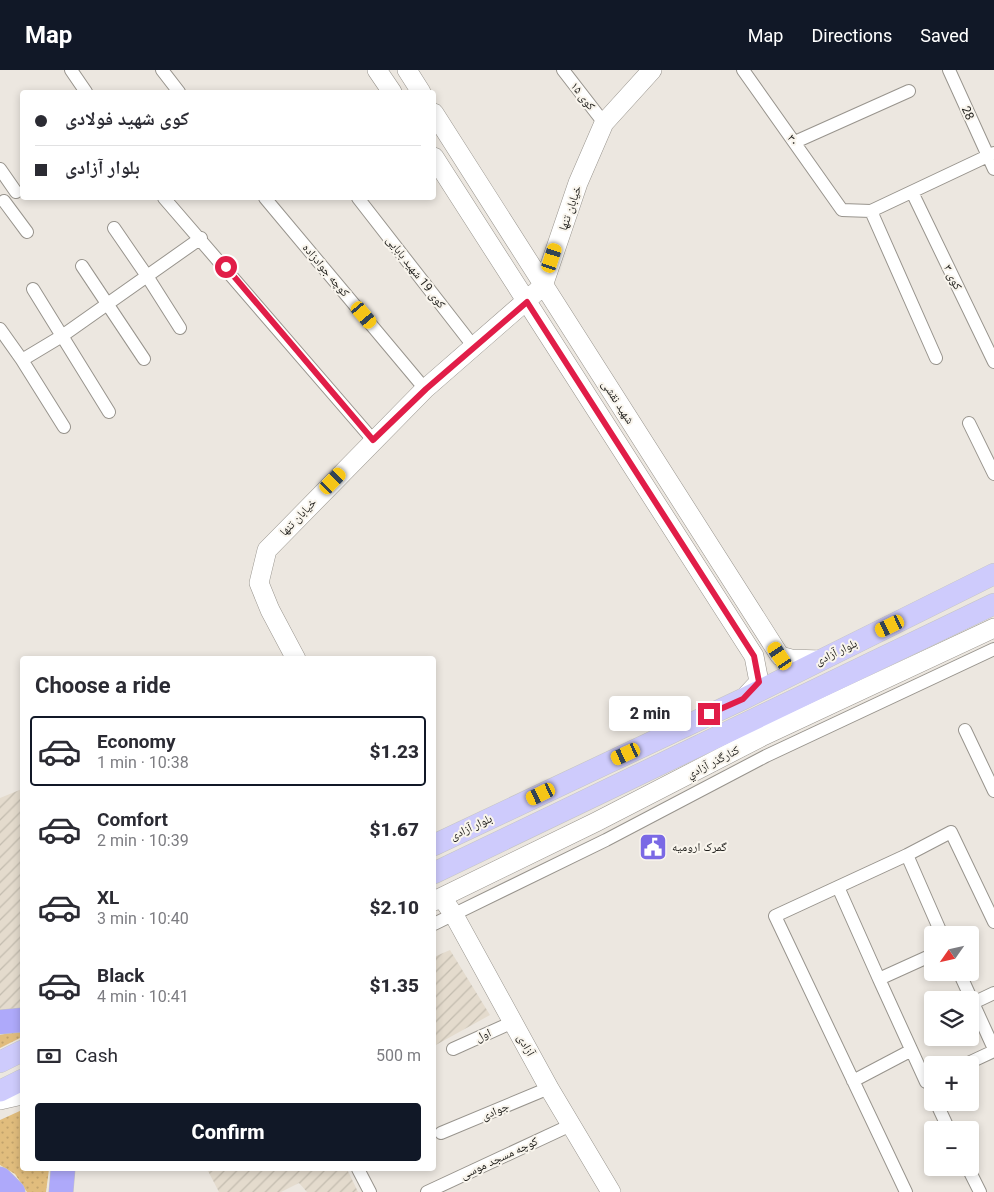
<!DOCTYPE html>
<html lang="en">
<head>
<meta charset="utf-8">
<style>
	:root { --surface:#fff; --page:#f7f7f7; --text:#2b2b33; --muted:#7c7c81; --line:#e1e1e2; --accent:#111827 }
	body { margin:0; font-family:Roboto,"Noto Naskh Arabic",sans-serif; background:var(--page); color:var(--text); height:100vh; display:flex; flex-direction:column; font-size:19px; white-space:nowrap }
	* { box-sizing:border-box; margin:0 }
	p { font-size:16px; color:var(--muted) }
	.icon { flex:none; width:28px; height:28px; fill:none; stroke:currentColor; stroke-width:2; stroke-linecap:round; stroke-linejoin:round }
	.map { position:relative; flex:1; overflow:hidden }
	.side { position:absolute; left:20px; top:586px; width:416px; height:515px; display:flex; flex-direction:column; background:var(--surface); border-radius:5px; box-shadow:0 2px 8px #0003 }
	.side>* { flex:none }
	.banner { position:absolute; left:20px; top:20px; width:416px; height:110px; border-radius:5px; box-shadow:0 2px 8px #0003; display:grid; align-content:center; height:110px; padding:0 15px; background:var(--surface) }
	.needle { width:32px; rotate:236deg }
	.controls { position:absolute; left:924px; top:856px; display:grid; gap:10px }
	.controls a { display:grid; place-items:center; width:55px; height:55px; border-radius:5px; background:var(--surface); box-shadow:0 2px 8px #0003; font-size:25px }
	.end { position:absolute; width:22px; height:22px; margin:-11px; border:6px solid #e11d48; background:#fff; box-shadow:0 0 0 2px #fff }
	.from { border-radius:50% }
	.bubble { position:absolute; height:35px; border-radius:5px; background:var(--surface); box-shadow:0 2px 8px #0003; font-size:16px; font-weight:800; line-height:35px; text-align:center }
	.car { position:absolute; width:15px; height:30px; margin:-15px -8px; border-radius:6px; box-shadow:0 0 4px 1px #0007; background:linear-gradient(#f5c518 24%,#345 0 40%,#f5c518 0 76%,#345 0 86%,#f5c518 0) }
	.banner b { display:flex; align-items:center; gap:18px; height:48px; font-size:19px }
	.banner b+b { border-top:1px solid var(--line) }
	.banner i { width:12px; height:12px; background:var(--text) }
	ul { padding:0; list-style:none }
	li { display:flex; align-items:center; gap:15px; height:70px; margin:0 10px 8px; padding:0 5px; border:2px solid transparent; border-radius:5px }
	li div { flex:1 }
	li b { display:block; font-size:19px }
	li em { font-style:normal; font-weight:800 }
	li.active { border-color:var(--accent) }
	li>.icon { width:45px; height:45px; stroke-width:1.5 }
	h2 { padding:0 15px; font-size:22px; line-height:60px }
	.pay { display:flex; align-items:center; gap:12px; height:55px; padding:0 15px; font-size:19px }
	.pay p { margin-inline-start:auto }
	.action { display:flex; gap:10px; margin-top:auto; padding:10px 15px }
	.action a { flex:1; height:58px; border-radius:5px; background:var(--accent); color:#fff; font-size:20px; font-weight:800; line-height:58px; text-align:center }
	header { display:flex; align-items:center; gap:30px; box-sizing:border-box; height:70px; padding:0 25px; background:var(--accent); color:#fff }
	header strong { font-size:24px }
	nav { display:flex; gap:28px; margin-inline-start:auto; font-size:18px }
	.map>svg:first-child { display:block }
	.industrial { fill:url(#industrial-furrows) }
	.grass { fill:url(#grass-dots) }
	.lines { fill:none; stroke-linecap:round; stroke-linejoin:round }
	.street-casing { stroke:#98948d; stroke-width:14 }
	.secondary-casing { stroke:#98948d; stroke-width:20 }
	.primary-casing { stroke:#c4c4c3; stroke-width:22 }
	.highway-casing { stroke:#c4c4c3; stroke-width:25 }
	.street { stroke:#fff; stroke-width:12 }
	.secondary { stroke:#fff; stroke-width:19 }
	.primary { stroke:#cecbfc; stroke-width:21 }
	.highway { stroke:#aea9fa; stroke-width:24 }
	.route { stroke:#e11d48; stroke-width:6 }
	.labels { text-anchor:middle; stroke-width:4; stroke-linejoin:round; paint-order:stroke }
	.street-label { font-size:12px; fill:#1e1d1a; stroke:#f9f5ed }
	.poi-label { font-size:12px; fill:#1e1d1a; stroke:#f9f5ed; text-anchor:start }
</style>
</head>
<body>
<header>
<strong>Map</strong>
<nav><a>Map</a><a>Directions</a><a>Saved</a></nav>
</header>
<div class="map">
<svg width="994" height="1122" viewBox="0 0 994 1122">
	<defs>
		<pattern id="industrial-furrows" width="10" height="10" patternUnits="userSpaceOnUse" patternTransform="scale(1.25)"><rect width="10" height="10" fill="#e4dbcd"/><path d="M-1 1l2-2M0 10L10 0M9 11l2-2" fill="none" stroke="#c3bcaf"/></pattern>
		<pattern id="grass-dots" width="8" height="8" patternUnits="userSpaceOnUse" patternTransform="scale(1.25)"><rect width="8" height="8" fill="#e1bd7d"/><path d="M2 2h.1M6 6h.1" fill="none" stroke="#c1a26b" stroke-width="1.8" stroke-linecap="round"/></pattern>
	</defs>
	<rect width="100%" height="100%" fill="#ece7e0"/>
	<path class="industrial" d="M22 719V939L0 943V728Z
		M450 880 490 945 434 976V887Z
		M207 1099H347L358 1122H307L299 1113 281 1122H219Z"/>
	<path class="grass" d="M22 960V967L0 978V965Z
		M22 1040V1099H49L46 1122H27L15 1104 0 1095V1050Z"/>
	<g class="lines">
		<g class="street-casing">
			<path id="street" d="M71 0 86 22
				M162 0 179 22
				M563 0 604 53
				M743 0 842 140 871 141 994 83
				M949 0 994 99
				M795 72 909 21
				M0 99 16 122
				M912 122 994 292
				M164 128 373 370
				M265 128 425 319
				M358 128 474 277
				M4 131 27 162
				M871 141 936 288
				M114 158 147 206 180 258
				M82 196 144 289
				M33 219 109 342
				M0 259 22 290 64 357
				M22 290 62 266 201 168
				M969 353 994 404
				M965 660 994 721
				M907 785 942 865
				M838 817 879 909
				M434 854 606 770 766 686 994 579
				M932 885 879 909 926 1012 932 1009
				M959 902 994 979
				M973 933 994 923
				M453 979 513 952
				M964 995 994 981
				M853 1011 910 981
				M936 1032 949 1060
				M441 1063 549 1018
				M968 1098 980 1122
				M358 1099 370 1122
				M427 1122 571 1055
				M906 1122 775 846 907 785 951 762 994 852"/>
		</g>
		<g class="secondary-casing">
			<path id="secondary" d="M377 0 392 22
				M407 0 421 22
				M434 43 780 586 791 589 821 590
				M434 87 754 586 759 612 744 628
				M296 589 270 540 259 513 267 480 425 319 543 216 578 113 604 53 652 0
				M442 828 454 845 549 1018 611 1122
				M434 831 596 752 761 667 994 558
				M0 1030 22 1025"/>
		</g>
		<g class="primary-casing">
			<path id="primary" d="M434 775 743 629 994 504
				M434 803 994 534
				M0 992 22 981
				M0 1021 22 1010"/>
		</g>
		<g class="highway-casing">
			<path id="highway" d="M0 952 22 950
				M0 1109 13 1122
				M61 1122 63 1099"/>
		</g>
		<use href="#street" class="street"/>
		<use href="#secondary" class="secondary"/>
		<use href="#primary" class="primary"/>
		<use href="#highway" class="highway"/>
	</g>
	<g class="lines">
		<path class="route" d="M226 197 373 370 426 319 527 232 754 586 759 612 743 629 709 644"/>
	</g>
	<defs>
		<g id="civic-square" transform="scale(1.4375)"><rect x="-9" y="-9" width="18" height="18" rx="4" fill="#7a69e5" stroke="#f9f5ed"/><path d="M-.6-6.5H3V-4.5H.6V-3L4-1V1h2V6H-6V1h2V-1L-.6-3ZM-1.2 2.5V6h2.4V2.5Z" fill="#fff"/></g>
	</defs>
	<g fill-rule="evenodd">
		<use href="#civic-square" x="653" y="777"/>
	</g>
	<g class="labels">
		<g class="street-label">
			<text transform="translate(583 26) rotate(52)" y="4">کوی ۱۵</text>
			<text transform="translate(968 43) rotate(65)" y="4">28</text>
			<text transform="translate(793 70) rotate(55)" y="4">۳۰</text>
			<text transform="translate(570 138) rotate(-71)" y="4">خیابان تنها</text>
			<text transform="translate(326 200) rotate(50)" y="4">کوچه جوادزاده</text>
			<text transform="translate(416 202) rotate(52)" y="4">کوی 19 شهید بابایی</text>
			<text transform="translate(953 207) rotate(64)" y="4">کوی ۳</text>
			<text transform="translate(618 332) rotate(57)" y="4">شهید نقشی</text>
			<text transform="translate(298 447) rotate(-46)" y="4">خیابان تنها</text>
			<text transform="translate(836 582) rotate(-26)" y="4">بلوار آزادی</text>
			<text transform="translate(713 692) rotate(-27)" y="4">کنارگذر آزادي</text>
			<text transform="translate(471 757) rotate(-25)" y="4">بلوار آزادی</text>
			<text transform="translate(483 965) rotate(-24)" y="4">اول</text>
			<text transform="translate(526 975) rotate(61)" y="4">آزادی</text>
			<text transform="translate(495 1041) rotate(-23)" y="4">جوادی</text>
			<text transform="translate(499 1088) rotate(-25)" y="4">کوچه مسجد موسی</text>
		</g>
		<g class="poi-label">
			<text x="672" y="781">گمرک ارومیه</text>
		</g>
	</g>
</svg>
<div class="controls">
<a><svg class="needle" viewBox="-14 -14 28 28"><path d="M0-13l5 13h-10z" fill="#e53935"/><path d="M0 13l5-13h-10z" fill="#7c7c81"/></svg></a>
<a><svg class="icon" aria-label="layers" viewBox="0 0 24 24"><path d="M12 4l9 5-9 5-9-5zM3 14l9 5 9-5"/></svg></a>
<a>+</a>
<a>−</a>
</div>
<i class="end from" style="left:226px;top:197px"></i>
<i class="end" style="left:709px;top:644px"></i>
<div class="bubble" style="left:609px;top:626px;width:82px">2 min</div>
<i class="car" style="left:552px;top:188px;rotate:18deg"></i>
<i class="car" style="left:364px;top:245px;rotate:140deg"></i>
<i class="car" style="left:333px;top:411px;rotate:44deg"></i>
<i class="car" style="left:890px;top:556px;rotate:244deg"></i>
<i class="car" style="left:780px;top:586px;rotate:326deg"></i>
<i class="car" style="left:626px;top:684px;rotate:245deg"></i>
<i class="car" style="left:541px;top:724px;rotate:244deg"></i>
<div class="banner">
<b><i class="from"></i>کوی شهید فولادی</b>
<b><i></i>بلوار آزادی</b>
</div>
<section class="side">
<h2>Choose a ride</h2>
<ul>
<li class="active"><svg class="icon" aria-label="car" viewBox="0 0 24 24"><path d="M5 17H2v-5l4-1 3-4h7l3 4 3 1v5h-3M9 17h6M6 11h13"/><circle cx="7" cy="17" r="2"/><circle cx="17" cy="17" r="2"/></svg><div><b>Economy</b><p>1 min · 10:38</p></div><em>$1.23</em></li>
<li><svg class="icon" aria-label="car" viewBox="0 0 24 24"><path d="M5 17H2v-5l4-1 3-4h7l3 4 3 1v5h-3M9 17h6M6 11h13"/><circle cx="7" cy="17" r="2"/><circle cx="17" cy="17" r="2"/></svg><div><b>Comfort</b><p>2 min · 10:39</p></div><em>$1.67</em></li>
<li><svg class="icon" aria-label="car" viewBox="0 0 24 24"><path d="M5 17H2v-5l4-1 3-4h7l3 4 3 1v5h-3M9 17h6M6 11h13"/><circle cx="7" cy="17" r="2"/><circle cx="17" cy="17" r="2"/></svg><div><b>XL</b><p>3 min · 10:40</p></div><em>$2.10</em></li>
<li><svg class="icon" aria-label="car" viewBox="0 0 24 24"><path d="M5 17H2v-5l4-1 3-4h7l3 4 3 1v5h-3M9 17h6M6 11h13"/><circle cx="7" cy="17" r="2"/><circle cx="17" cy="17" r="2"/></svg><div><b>Black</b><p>4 min · 10:41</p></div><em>$1.35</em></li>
</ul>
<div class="pay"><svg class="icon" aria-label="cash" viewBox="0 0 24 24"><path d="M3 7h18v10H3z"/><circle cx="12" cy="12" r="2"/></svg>Cash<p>500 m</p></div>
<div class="action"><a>Confirm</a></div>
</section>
</div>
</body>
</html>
